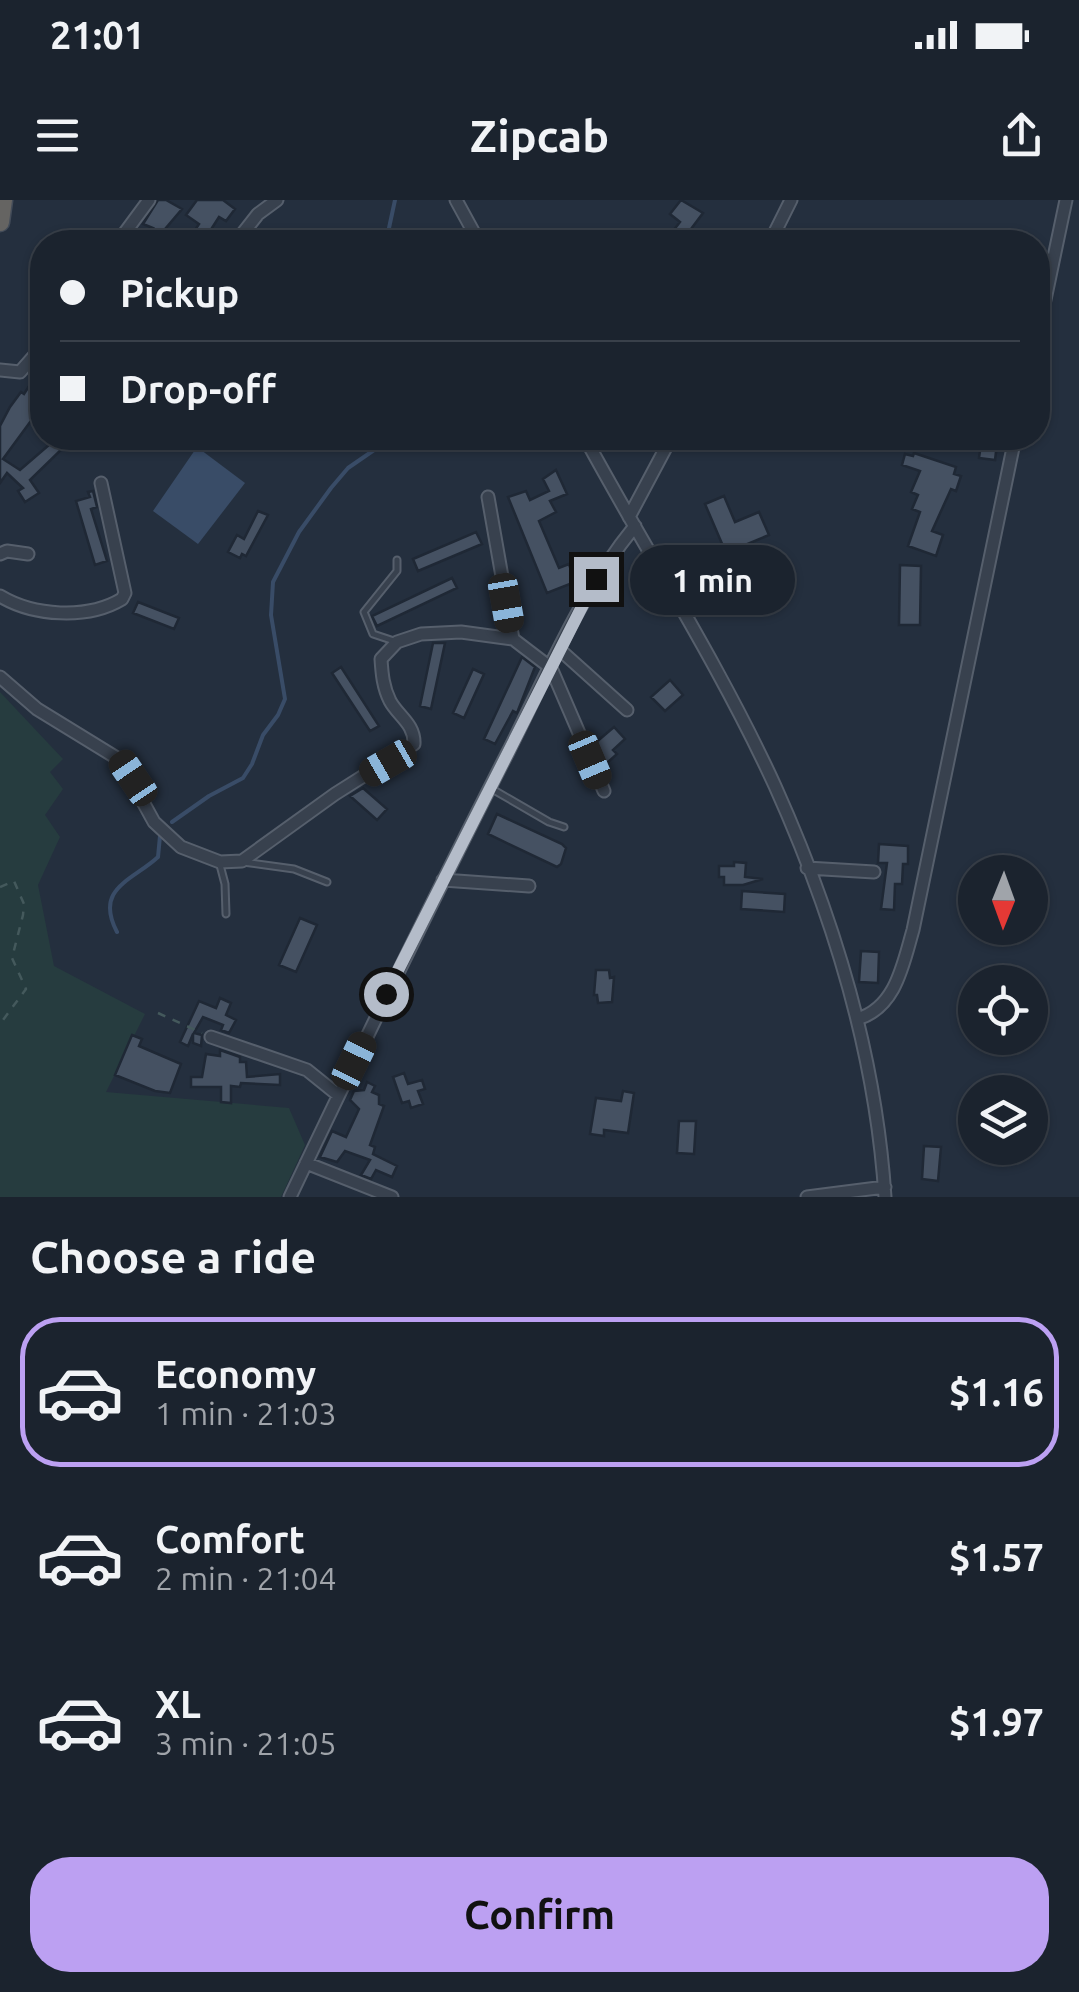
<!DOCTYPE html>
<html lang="en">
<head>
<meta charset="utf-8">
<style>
	:root { --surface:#1b232e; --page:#242b36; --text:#f1f3f6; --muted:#a0a4aa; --line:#39404a; --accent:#bca0f2 }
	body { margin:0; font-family:Ubuntu,sans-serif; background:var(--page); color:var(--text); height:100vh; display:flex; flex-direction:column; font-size:38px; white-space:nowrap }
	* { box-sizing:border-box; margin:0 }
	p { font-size:32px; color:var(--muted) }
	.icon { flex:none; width:55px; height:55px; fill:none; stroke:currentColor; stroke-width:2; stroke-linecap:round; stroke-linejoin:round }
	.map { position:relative; height:997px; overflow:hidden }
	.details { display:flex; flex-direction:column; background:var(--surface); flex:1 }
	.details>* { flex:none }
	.guide { position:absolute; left:30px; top:30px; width:1020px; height:220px; border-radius:40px; box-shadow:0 2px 8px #0004,0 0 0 2px var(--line); display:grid; align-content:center; height:220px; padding:0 30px; background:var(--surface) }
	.needle { width:65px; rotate:181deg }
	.fabs { position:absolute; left:958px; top:655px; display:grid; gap:20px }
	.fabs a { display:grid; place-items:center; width:90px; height:90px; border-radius:50%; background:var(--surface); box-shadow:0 2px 8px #0004,0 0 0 2px var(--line); font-size:50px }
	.end { position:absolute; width:45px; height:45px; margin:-22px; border:12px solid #b4bcc9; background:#111; box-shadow:0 0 0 5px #111 }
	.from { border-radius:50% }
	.bubble { position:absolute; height:70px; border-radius:35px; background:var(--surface); box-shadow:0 2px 8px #0004,0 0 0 2px var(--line); font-size:32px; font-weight:700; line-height:70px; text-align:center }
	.car { position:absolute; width:30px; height:60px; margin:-30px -15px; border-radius:12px; box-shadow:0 0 8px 2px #0007; background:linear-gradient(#222 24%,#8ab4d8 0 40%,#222 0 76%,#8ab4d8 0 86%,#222 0) }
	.guide b { display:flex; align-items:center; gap:35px; height:95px; font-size:38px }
	.guide b+b { border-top:2px solid var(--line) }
	.guide i { width:25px; height:25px; background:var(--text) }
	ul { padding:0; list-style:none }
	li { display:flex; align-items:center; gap:30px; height:150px; margin:0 20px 15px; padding:0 10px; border:5px solid transparent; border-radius:40px }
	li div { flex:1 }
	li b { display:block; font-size:38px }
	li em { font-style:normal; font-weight:700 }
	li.on { border-color:var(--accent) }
	li>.icon { width:90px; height:90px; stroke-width:1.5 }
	h2 { padding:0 30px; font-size:45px; line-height:120px }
	.primary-button { display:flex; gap:20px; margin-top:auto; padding:20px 30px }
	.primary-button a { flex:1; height:115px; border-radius:40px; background:var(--accent); color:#111; font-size:40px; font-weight:700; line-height:115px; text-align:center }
	.status { display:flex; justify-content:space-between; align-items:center; height:70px; padding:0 50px; background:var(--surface); direction:ltr }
	.status svg { height:28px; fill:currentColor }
	header { display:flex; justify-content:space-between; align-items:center; height:130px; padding:0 30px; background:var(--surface); font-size:45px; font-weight:700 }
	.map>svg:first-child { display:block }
	.green { fill:#263c3f }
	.water { fill:#394c67 }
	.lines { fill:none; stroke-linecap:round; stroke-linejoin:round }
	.stream { stroke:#394c67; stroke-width:4 }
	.building { fill:#455162; stroke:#1f2835; stroke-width:2.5 }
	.service-casing { stroke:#565f6c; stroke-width:9 }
	.minor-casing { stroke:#565f6c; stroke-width:15 }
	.trunk-casing { stroke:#434c59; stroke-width:21 }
	.path { stroke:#44595c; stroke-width:2.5; stroke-dasharray:8 8; stroke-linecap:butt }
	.service { stroke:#38414e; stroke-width:5 }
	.minor { stroke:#38414e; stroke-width:11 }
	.trunk { stroke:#656462; stroke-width:18 }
	.route { stroke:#b4bcc9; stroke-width:12 }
</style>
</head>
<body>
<div class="status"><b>21:01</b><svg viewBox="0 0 49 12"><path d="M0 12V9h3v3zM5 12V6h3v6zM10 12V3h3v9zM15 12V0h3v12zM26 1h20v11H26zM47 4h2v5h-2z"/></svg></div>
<header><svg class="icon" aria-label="menu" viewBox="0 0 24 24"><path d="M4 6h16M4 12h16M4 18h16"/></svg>Zipcab<svg class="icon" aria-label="share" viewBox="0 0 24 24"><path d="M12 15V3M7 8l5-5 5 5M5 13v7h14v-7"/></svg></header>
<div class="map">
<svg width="1079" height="997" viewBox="0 0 1079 997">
	<rect width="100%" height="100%" fill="#242f3e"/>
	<path class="green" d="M0 492 63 559 50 572 63 589 45 615 60 637 38 685 54 766 145 814 106 892 289 908 305 945 281 997H0Z"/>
	<path class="water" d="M197 247 245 283 198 344 153 311Z"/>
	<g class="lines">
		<path class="stream" d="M386 42 395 0
			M172 622 209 596 243 578 252 564 263 535 278 515 285 499 271 415 273 382 299 332 331 288 348 268 377 248 385 238
			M117 732C94 688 132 681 158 657L160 636"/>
	</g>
	<path class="building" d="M158 0H166L182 9 154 42H142L153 28 143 24Z
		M197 0H223L235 9 226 21 219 17 203 42 189 39 199 24 186 15Z
		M681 0 703 13 691 29 709 42H689L673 31 680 22 670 14Z
		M42 166V216L36 214 3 259 20 270 57 238 65 246 30 280 39 293 25 302 18 291 23 288 7 273 0 283V226L10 207 21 192 24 194Z
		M948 238H969L968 241 997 244 995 260 979 258 980 251 946 246Z
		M914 253 956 267 954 274 961 276 956 291 951 289 932 331 943 335 936 356 908 346 920 312 912 309 918 295 911 292 920 271 902 265 905 254 913 256Z
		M556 270 567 294 550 301 556 312 539 321 559 368 569 364 575 382 547 393 508 297 526 291 530 300 549 291 543 279Z
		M93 291 97 307 91 309 107 361 95 365 76 301 90 297 88 292Z
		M724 296 735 322 759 312 769 335 726 353 705 304Z
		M258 311 268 315 246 356 242 354 240 358 228 352 237 335 244 339Z
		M476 332 482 344 418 371 413 359Z
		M900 365 921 366 920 425H899Z
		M452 378 457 388 377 426 372 416Z
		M138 402 179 418 174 429 133 413Z
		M433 443H445L431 509 420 506Z
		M522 457 535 467 517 513 513 511 495 544 484 539Z
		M341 467 379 526 370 531 332 473Z
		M473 469 484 474 464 518 453 513Z
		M670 480 683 495 665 511 651 497Z
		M614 527 625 539 613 550 617 554 606 564 594 544Z
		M363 588 387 609 377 620 350 596Z
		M497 614 562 644 566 648 561 664 557 667 488 634Z
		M879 644 908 646V664H903L902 684H895L894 710 881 709 887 663H878Z
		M734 662 746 663 745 677 763 679 743 685H724V677H719V666H734Z
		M742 691 785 694 784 712 741 709Z
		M300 718 317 725 296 772 279 765Z
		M861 751 879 752 878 783 859 782Z
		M596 770H609L610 778 614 777 612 802 598 803 597 795H594Z
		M220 798 231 803 226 815 236 820 229 833 221 830 223 825 203 817 194 833 202 835 201 846 193 843V834L188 846 180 842 199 801 216 808Z
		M132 835 142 839 139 846 181 864 170 893 155 891 115 875Z
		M220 850 240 857V862H246L247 877 280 874V885L241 883 240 887 231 886V903L221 902V887H191V877H202L206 854 220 856Z
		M404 873 408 884 422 880 425 889 418 891 423 904 411 908 409 901 402 903 393 877Z
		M367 882 375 886 372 892 379 895V904L384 906 370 945 375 947 373 954 397 966 392 977 376 970 371 979 361 975 370 960 345 951 337 962 320 957 332 931 346 937 359 909 350 900 354 891 364 890Z
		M623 891 634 893 628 933 604 930V936L590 934 596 898 621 901Z
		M679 921H696L694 954 677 953Z
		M924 946 941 947 938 981 922 979Z"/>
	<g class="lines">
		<g class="service-casing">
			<path id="service" d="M394 441 373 434 364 412 397 371V360
				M492 589 549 622 564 627
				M243 662 294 669 327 682
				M220 665 225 684 226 714"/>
		</g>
		<g class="minor-casing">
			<path id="minor" d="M456 0 479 42
				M118 42 149 0
				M236 42 258 14 277 0
				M770 42 791 0
				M1038 133 1066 0
				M0 170 20 172 42 147
				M585 238C648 354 720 466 775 586 833 715 876 856 885 997
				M488 297 513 439
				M629 317 671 238
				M0 354 7 351 28 354
				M0 396C33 416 87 420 122 399L125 393 101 283
				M559 449 627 510
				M0 477 37 509 120 560 154 622 181 647 220 662 242 661 335 594 414 544C415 524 398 516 390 501 383 487 382 474 381 459L397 442 421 434 461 432 513 439 551 468 604 591
				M807 668 874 672
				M443 680 529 686
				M857 819C896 808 903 764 913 730L1015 238
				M211 837 307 870 338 895
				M306 963 392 997
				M290 997C361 848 433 699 508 552 547 475 580 393 635 326
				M807 997 885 987"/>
		</g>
		<g class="trunk-casing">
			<path id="trunk" d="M0 22 3 0"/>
		</g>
		<path class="path" d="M0 687 14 681 24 704 23 715 12 758 26 789 0 824
			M158 813 202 833"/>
		<use href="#service" class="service"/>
		<use href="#minor" class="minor"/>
		<use href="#trunk" class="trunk"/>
	</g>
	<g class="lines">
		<path class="route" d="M386 794 596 379"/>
	</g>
</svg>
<div class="fabs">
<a><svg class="needle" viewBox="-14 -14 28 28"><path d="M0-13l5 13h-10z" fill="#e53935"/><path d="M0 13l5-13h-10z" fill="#a0a4aa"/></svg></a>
<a><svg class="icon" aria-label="locate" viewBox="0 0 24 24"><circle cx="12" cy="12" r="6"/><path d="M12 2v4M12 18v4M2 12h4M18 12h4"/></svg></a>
<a><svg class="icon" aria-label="layers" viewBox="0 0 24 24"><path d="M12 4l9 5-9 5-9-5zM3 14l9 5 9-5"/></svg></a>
</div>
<i class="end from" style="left:386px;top:794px"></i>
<i class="end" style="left:596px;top:379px"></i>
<div class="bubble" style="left:630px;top:345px;width:165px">1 min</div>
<i class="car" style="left:506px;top:403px;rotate:170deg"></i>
<i class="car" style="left:590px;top:560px;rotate:157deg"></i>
<i class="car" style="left:388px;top:563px;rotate:240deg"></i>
<i class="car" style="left:133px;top:578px;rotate:326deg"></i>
<i class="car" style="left:354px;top:861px;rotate:26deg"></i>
<div class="guide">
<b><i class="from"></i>Pickup</b>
<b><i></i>Drop-off</b>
</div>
</div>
<section class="details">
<h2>Choose a ride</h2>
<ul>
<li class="on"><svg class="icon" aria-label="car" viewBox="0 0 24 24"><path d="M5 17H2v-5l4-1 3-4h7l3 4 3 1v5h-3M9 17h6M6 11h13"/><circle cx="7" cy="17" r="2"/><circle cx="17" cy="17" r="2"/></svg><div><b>Economy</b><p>1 min · 21:03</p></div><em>$1.16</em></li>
<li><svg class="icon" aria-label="car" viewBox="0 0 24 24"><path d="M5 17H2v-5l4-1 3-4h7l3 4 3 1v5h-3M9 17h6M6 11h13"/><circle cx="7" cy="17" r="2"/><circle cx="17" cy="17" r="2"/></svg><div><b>Comfort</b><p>2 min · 21:04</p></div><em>$1.57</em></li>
<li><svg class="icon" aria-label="car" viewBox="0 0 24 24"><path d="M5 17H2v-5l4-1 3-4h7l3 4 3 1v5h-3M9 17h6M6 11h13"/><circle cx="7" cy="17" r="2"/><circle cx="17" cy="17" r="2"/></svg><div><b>XL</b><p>3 min · 21:05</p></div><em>$1.97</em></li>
</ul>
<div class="primary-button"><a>Confirm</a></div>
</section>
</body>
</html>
